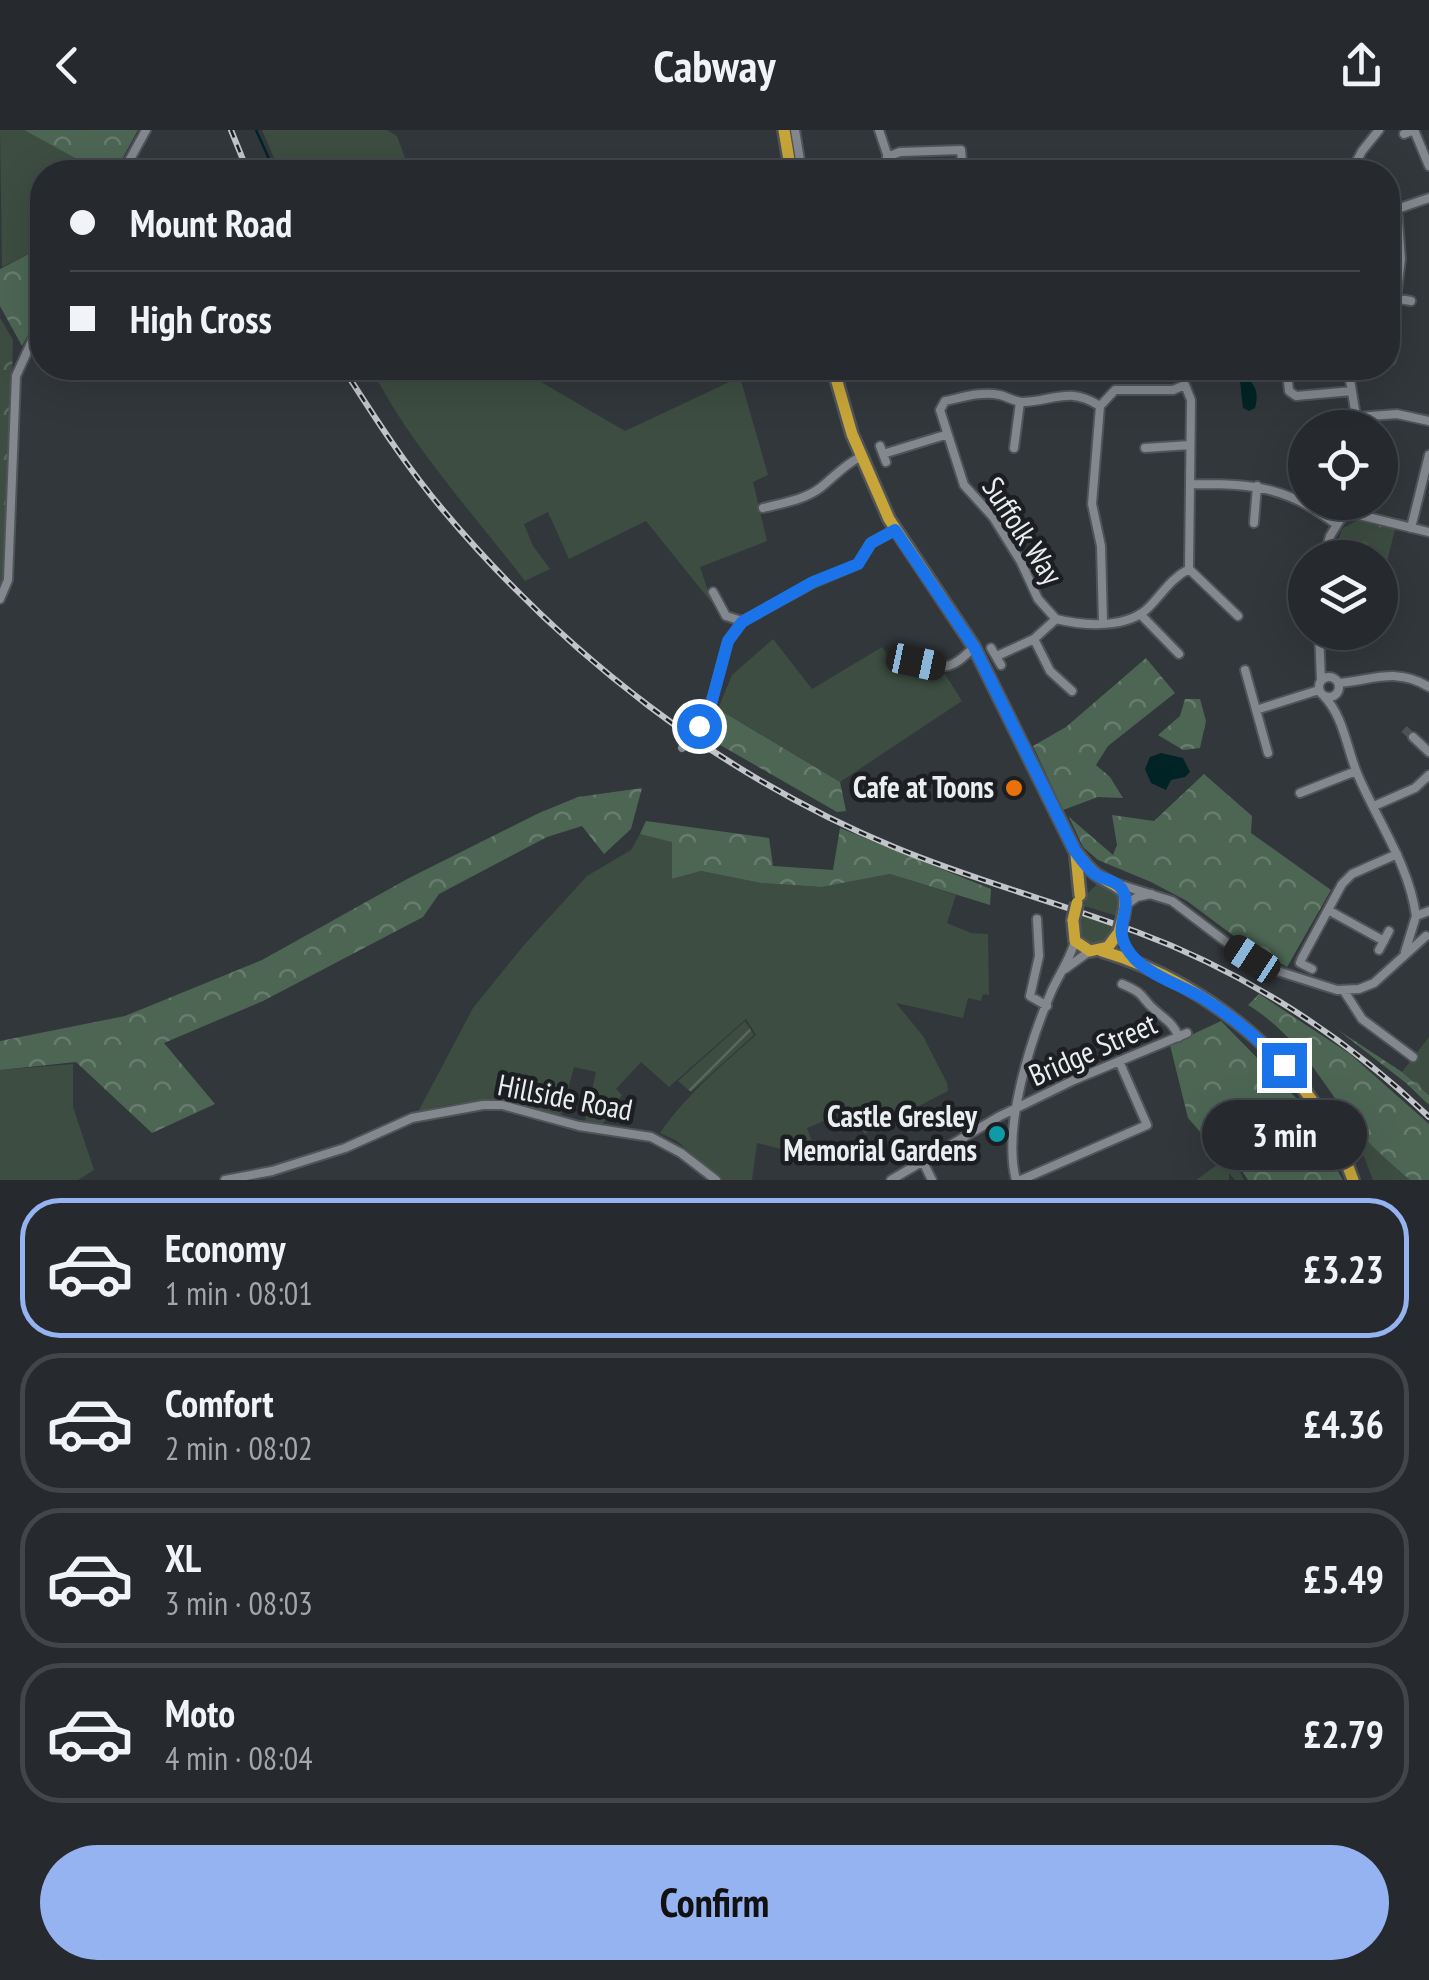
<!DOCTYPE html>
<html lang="en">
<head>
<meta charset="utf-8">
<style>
	:root { --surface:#26292d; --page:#2e3135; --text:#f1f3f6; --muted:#a4a6aa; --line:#424549; --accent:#95b2f1 }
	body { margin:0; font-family:"PT Sans Narrow",sans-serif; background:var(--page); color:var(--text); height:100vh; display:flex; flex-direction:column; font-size:38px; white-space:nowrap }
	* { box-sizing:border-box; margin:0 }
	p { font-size:32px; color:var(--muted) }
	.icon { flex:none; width:55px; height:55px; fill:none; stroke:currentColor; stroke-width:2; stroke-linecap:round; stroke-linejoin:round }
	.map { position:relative; height:1050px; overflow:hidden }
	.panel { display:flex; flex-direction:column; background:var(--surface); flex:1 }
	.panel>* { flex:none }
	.hud { position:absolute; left:30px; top:30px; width:1370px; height:220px; border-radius:40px; box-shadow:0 10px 40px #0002,0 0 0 2px var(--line); display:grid; align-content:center; height:220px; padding:0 40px; background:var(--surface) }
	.fabs { position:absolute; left:1288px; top:280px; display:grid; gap:20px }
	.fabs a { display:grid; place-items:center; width:110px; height:110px; border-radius:50%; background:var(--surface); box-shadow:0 10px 40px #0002,0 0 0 2px var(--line); font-size:50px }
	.end { position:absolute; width:45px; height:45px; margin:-22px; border:12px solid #1a73e8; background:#fff; box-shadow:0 0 0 5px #fff }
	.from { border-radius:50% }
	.bubble { position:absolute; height:70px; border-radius:35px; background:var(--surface); box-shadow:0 10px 40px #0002,0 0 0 2px var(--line); font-size:32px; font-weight:700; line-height:70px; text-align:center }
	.car { position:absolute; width:30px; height:60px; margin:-30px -15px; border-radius:12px; box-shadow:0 0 8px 2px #0007; background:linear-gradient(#222 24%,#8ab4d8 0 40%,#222 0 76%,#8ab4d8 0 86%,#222 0) }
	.hud b { display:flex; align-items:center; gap:35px; height:95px; font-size:38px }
	.hud b+b { border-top:2px solid var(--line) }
	.hud i { width:25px; height:25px; background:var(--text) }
	ul { padding:18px 0 0; list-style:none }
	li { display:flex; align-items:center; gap:30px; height:140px; margin:0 20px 15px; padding:0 20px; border:5px solid var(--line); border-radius:40px }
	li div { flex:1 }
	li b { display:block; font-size:38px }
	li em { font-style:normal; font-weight:700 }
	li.current { border-color:var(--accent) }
	li>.icon { width:90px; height:90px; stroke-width:1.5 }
	.primary-button { display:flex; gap:20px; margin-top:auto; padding:20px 40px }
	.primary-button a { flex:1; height:115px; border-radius:60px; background:var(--accent); color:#111; font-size:40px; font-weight:700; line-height:115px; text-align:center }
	header { display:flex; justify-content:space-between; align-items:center; height:130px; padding:0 40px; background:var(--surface); font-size:45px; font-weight:700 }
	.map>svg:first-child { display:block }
	.grass { fill:#3d4d41 }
	.forest { fill:url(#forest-crowns) }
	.park { fill:url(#park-crowns) }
	.garden { fill:url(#garden-furrows) }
	.water { fill:#002425 }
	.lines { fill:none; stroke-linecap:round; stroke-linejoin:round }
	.stream { stroke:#002425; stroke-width:2.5 }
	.minor-tunnel { stroke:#4e5257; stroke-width:8; stroke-dasharray:8 4; stroke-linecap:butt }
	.minor-casing { stroke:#505459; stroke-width:12 }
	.highway-casing { stroke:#505459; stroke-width:16 }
	.minor { stroke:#83888e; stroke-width:8 }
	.highway { stroke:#c7a538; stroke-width:11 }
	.rail-casing { stroke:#c1c4c8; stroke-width:6 }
	.rail { stroke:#1c1e21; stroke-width:2.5; stroke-dasharray:8; stroke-linecap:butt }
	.minor-bridge-casing { stroke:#505459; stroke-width:12; stroke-linecap:butt }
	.highway-bridge-casing { stroke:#505459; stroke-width:16; stroke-linecap:butt }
	.minor-bridge { stroke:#83888e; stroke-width:8 }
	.highway-bridge { stroke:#c7a538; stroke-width:11 }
	.route { stroke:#1a73e8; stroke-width:12 }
	.food-dot { fill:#e8710a; stroke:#1c1e21; stroke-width:4 }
	.culture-dot { fill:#0f9aa8; stroke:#1c1e21; stroke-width:4 }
	.labels { text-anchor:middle; stroke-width:9; stroke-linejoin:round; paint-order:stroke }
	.street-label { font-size:30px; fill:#ebeef1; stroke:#1c1e21 }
	.poi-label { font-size:30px; font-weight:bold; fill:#ebeef1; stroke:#1c1e21; text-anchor:end }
</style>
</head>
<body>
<header><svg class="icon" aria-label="back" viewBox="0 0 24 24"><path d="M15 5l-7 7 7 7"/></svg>Cabway<svg class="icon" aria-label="share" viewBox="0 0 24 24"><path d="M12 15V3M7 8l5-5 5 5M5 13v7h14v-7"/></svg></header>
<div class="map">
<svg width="1429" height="1050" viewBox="0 0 1429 1050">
	<defs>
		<pattern id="forest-crowns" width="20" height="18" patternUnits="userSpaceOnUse" patternTransform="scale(2.5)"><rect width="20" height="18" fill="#4d6654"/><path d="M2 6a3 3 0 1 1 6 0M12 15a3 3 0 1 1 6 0" fill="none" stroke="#677c6d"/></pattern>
		<pattern id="park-crowns" width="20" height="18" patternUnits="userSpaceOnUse" patternTransform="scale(2.5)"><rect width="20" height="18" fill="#3d4d41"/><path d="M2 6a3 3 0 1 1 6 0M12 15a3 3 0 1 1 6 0" fill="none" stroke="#59675d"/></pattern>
		<pattern id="garden-furrows" width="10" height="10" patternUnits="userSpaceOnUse" patternTransform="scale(2.5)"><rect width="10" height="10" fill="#3d4d41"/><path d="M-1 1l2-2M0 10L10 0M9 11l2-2" fill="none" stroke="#59675d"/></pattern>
	</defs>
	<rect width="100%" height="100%" fill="#32373c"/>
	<path class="grass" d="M0 0H24L98 40 42 42V117L2 137Z
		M262 0H387L397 6 410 42H280Z
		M371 238H517L625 301 740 247 768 345 753 352 767 411 700 437 712 473 646 391 569 429 548 382 524 394 533 416 550 439 525 451C472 382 410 315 371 238Z
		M773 509 812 559 882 517 900 542 909 534 945 544 962 571 840 652 718 579 732 545Z
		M640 704 672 711 673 749 701 741 761 753 822 757 890 744 956 765 947 793 971 803 988 804 989 865 983 864 981 871 968 868 963 888 896 873 923 906 947 953 948 961 865 1004 850 980 807 998 816 1022 801 1024 757 1013 752 1050H722L677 1011 660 1003C686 965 722 935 756 905L746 889 669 957 641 932 616 959 622 965 602 995 585 991 596 942 574 937 561 985C503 972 476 965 418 982L473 878 524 815 587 746 631 720Z
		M1098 753H1109L1119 760 1117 786 1081 775 1083 768Z
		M1081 786 1113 796 1107 811 1090 815 1079 805 1076 790 1080 791Z
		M73 934V977L94 1040 78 1050H0V940Z
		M1351 993 1410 1050H1373Z
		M1231 1025 1244 1050H1235L1229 1043V1050H1196Z"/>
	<path class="forest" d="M24 0H138L115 42H97V40Z
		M42 117V179L22 216 0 176V139Z
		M1146 528 1175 563 1108 616 1096 635 1110 647 1123 668 1098 667 1063 680 1033 616 1066 597Z
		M1185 569H1200L1206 591 1200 618 1183 620 1158 605 1180 586Z
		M718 579 840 652 846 681 837 682 701 604Z
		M1204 644 1252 686 1251 703 1331 760 1287 837 1242 812 1187 771 1151 752 1098 730 1083 717 1069 687 1113 725 1117 715 1112 685 1154 691Z
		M642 658 631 699 604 724 582 696 547 707 439 764 423 787 263 871 164 913 215 974 152 1003 76 932 0 940V911L125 886 262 830 409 748 539 683 578 667Z
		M646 691 769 708 773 736 833 740 840 698 991 759 990 775 890 744 822 757 761 753 701 741 672 749V712L640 704Z
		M1259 864 1350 924 1429 994V1050H1410C1390 1032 1365 1012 1350 990 1320 947 1294 903 1248 875Z
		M1221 891 1298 970 1343 1050H1248L1232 1026 1224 1029 1188 988 1170 915Z
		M1338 900 1402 942 1429 965V975L1406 953Z"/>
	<path class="park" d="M0 188 13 210 6 445 0 456Z
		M1358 390 1395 399 1381 456 1380 428 1333 427 1342 399Z
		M1429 907V965L1402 942Z"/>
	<path class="garden" d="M745 891 754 905 691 962 678 951Z"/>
	<path class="water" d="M1246 249C1258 254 1258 268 1255 278L1249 281 1243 278 1240 251Z
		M1161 623 1183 628 1190 642 1185 647 1171 650 1166 660 1151 653 1145 639 1150 627Z"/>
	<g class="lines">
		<path class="stream" d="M256 0 275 42"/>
		<path class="minor-tunnel" d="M1404 599 1413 607"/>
		<g class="minor-casing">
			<path id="minor" d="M795 0 802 42
				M879 0 893 42
				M1404 4 1414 0 1429 36
				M887 27 900 22 961 20 962 32
				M123 42 146 0
				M1351 42 1362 21 1379 0
				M1388 77 1397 79 1429 68
				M1388 167 1411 171
				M1396 168 1401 129 1397 79
				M1388 230H1391L1393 221
				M1198 238H1281L1287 243 1289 261 1296 266 1352 261
				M1348 238 1358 298
				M1185 255 1191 270 1189 439
				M1100 276C1068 256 1054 271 1023 272 1015 272 1008 267 1000 265 981 261 964 267 945 271L940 280 964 355 993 387 1021 432 1038 469 1056 489C1084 496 1128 499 1149 477 1163 463 1170 449 1189 439
				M1357 287 1397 284 1429 291
				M880 316 886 332
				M1014 318 1020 272
				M1145 318 1190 315
				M883 324 945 305
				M1190 354C1242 354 1279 354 1323 385
				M1324 372 1323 385 1333 392 1342 388 1344 374
				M1344 375 1355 384 1429 402
				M763 378C782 373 804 370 820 358 834 347 844 335 860 327
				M1254 393 1257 356
				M1411 398 1429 325
				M1324 428 1330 406 1340 390
				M1189 439 1238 486
				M713 462 726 486 742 491
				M0 469 8 450 16 246 42 189
				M1141 485 1179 524
				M1103 493 1101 416 1092 374 1100 276 1115 260H1173L1185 255
				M1319 502 1321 550
				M1034 509 1050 541 1072 561
				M991 518 1001 535
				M997 526 1034 509 1056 489
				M916 532C947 539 951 540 974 517
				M1245 540 1268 623
				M1319 557a10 10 0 1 1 20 0a10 10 0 1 1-20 0Z
				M1339 553C1373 550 1397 537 1429 557
				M1323 565C1344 587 1346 616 1357 643 1377 691 1409 734 1416 786
				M1256 580 1319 560
				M699 596 711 574 728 511 743 491 813 453 858 434 871 413 895 400
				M1413 607 1429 622
				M1300 663 1356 641
				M1374 676 1415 658 1429 645
				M1118 754 1172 771 1234 818 1268 838 1337 860 1359 859 1374 853 1426 806
				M1126 775 1137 767 1151 764
				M1328 780 1384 811
				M1037 789 1039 826 1030 866 1047 876
				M1379 820 1389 801
				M1405 822 1416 786 1429 781
				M1065 839 1090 821
				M1312 839 1300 833 1302 828 1342 754 1352 744 1397 724
				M1122 854C1148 865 1139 867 1156 881 1167 891 1172 892 1179 907
				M1344 861 1362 889 1413 927
				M923 1032 932 1050
				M225 1050 272 1041 345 1018 412 988 483 975H502L579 996 651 1007 681 1023 716 1050
				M891 1050 1000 986 1074 950 1187 903
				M1016 1050C1002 997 1031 909 1052 860 1060 843 1070 829 1075 811
				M1021 1050 1147 995 1119 931"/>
		</g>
		<g class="highway-casing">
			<path id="highway" d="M784 0 791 42
				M833 238 852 304 889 389 974 517 1075 721C1082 729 1088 739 1097 745 1119 760 1130 754 1123 787
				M1076 725 1080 765
				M1073 790 1075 811 1090 821 1108 817 1119 802
				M1102 821C1211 853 1316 941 1353 1050"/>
		</g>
		<use href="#minor" class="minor"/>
		<use href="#highway" class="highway"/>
		<g class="rail-casing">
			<path id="rail" d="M231 0 248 42
				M343 238C374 286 405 335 443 380 564 524 719 645 894 717 973 750 1056 772 1137 802 1245 842 1346 907 1429 987"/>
		</g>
		<use href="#rail" class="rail"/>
		<g class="minor-bridge-casing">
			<path id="minor-bridge" d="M682 618 699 596"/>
		</g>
		<g class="highway-bridge-casing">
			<path id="highway-bridge" d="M1073 790 1077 773
				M1119 802 1123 787"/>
		</g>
		<use href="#minor-bridge" class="minor-bridge"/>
		<use href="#highway-bridge" class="highway-bridge"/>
	</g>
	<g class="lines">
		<path class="route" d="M699 596 711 574 728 511 742 492 813 452 858 434 871 413 895 400 974 517 1075 721C1081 729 1087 738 1095 744 1103 750 1115 750 1121 758 1137 781 1105 798 1135 829 1152 846 1180 855 1201 867 1232 886 1259 909 1284 935"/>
	</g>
	<circle class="food-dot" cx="1014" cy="658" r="10"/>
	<circle class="culture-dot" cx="997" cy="1004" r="10"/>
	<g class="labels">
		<g class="street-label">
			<text transform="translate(1022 401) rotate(57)" y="10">Suffolk Way</text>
			<text transform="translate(1093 920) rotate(-24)" y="10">Bridge Street</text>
			<text transform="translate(565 968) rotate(11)" y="10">Hillside Road</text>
		</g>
		<g class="poi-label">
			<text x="994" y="668">Cafe at Toons</text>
			<text x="977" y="997">Castle Gresley<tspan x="977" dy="34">Memorial Gardens</tspan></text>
		</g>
	</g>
</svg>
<div class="fabs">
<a><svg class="icon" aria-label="locate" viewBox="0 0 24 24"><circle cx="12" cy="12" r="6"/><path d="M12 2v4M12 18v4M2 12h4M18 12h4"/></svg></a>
<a><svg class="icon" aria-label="layers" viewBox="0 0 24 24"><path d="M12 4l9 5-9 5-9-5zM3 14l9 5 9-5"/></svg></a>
</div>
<i class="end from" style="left:699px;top:596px"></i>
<i class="end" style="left:1284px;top:935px"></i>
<div class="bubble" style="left:1202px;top:970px;width:165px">3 min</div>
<i class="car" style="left:916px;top:532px;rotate:102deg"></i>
<i class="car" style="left:1252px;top:829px;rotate:303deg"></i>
<div class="hud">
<b><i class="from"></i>Mount Road</b>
<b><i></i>High Cross</b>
</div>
</div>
<section class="panel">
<ul>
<li class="current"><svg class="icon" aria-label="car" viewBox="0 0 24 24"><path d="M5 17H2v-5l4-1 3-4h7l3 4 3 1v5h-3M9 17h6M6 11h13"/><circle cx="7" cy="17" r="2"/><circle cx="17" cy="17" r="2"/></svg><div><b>Economy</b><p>1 min · 08:01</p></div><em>£3.23</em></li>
<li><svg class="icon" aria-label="car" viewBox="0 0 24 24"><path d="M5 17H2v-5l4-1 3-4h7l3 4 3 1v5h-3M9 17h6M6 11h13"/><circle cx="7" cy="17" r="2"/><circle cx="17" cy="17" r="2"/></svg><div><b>Comfort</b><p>2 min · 08:02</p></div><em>£4.36</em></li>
<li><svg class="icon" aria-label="car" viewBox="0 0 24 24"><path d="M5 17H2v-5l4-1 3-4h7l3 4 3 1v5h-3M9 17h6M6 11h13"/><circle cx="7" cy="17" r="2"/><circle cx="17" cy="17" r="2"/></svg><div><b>XL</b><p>3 min · 08:03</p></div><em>£5.49</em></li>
<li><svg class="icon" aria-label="car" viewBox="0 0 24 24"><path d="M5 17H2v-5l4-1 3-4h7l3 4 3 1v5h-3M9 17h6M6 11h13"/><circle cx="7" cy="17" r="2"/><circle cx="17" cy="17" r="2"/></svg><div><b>Moto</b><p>4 min · 08:04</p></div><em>£2.79</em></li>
</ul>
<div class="primary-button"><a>Confirm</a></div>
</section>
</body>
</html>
